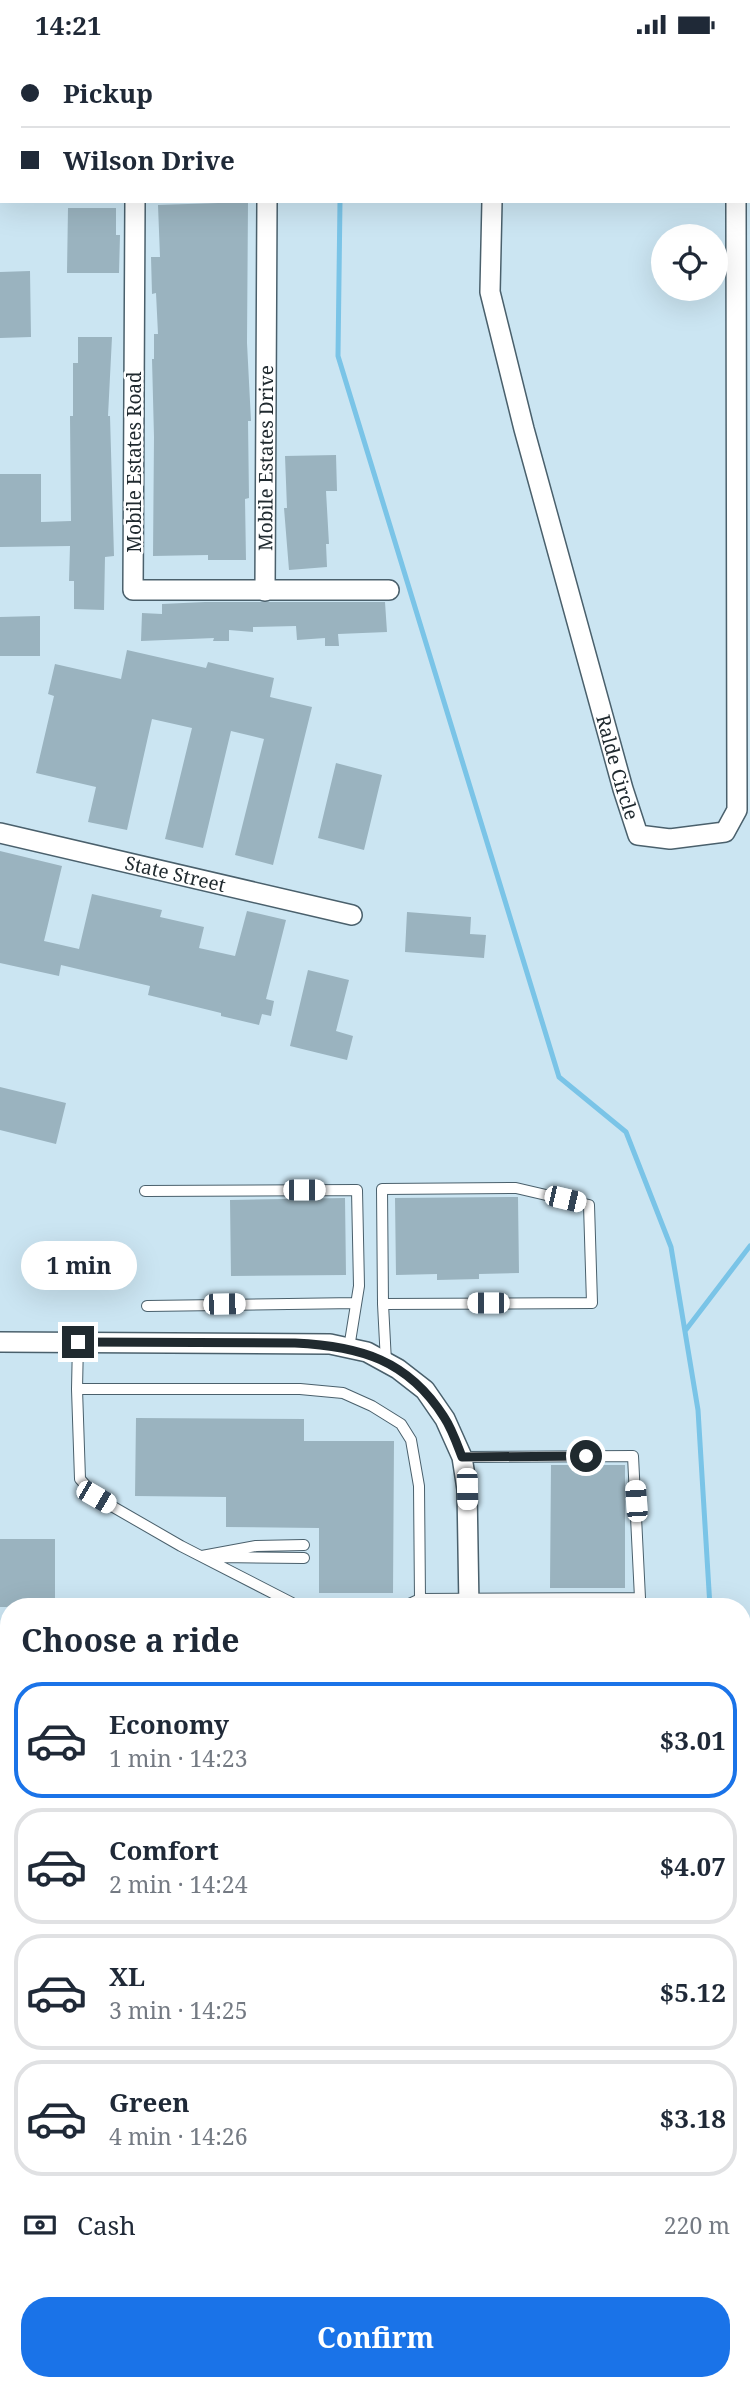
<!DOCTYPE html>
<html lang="en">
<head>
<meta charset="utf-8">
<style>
	:root { --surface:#fff; --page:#f2f2f3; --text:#1f2937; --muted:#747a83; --line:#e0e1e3; --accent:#1a73e8 }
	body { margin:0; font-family:"Noto Serif",serif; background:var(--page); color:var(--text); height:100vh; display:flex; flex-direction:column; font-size:26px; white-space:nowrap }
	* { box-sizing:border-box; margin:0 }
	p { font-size:23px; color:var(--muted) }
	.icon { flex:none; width:38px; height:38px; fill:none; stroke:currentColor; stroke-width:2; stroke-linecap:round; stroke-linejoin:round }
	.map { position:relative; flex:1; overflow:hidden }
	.side { position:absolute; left:0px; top:1549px; width:751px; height:793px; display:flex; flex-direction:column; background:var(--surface); border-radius:28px 28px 0 0; box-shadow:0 7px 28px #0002 }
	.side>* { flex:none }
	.top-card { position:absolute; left:0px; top:0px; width:751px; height:154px; box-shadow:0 7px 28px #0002; display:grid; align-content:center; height:154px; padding:0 21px; background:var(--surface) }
	.buttons { position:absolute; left:651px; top:175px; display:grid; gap:14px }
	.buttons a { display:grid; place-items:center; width:77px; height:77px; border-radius:50%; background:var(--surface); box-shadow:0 7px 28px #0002; font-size:35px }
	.end { position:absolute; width:32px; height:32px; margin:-16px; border:9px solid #202a2f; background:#fff; box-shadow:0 0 0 4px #fff }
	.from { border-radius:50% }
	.bubble { position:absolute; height:49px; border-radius:24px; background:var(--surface); box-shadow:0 7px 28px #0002; font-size:23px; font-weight:700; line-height:49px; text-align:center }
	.car { position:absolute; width:21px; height:42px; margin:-21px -10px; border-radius:9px; box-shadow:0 0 5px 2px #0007; background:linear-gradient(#fff 24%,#345 0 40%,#fff 0 76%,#345 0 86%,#fff 0) }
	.top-card b { display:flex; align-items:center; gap:24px; height:66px; font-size:26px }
	.top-card b+b { border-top:2px solid var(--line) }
	.top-card i { width:18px; height:18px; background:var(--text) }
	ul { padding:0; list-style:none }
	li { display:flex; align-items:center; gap:21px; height:116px; margin:0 14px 10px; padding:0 7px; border:4px solid var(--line); border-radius:28px }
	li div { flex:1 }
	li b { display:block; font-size:26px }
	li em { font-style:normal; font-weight:700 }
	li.current { border-color:var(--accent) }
	li>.icon { width:63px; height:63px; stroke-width:1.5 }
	h2 { padding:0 21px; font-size:32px; line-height:84px }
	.pay { display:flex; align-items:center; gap:18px; height:77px; padding:0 21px; font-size:26px }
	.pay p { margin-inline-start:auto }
	.action { display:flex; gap:14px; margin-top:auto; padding:14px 21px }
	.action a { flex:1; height:80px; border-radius:28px; background:var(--accent); color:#fff; font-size:28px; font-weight:700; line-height:80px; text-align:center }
	.status { display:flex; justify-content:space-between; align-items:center; height:49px; padding:0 35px; background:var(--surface); direction:ltr }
	.status svg { height:19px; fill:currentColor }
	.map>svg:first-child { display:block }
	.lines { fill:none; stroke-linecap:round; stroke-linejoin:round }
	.stream { stroke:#7ac4e7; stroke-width:5 }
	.building { fill:#9ab3bf }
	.lane-casing { stroke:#4a606c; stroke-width:12 }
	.street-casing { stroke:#4a606c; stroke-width:22 }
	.lane { stroke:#fff; stroke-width:10 }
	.street { stroke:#fff; stroke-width:19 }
	.route { stroke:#202a2f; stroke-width:9 }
	.labels { text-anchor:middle; stroke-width:5; stroke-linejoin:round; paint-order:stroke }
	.street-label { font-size:19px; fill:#202a2f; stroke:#fff }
</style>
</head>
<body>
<div class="status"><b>14:21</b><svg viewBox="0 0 49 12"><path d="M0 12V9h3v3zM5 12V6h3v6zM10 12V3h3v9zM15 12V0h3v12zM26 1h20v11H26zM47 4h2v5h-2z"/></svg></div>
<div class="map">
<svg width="750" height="2340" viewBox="0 0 750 2340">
	<rect width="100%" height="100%" fill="#cbe5f2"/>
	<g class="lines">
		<path class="stream" d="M341 2V0
			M340 152 338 307 559 1028 626 1083 671 1198 698 1361 710 1558
			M685 1282 750 1197
			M742 1993 750 2023"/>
	</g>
	<path class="building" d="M248 153 247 294 251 372H248L249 449 245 450 246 511H208V506L153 507 154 388 152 310H154V285H158L156 244 152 245 151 208H160L158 156Z
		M68 159H116V186H120L119 224H67Z
		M30 222 31 288 0 289V223Z
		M78 288H112L108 367H110L114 507 105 508 104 561 74 560V532H69L70 497 0 498V425H41V473L71 472 70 367H73V314H78Z
		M336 406 337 442H326L329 495H326L327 518 289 521 284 459H287L285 407Z
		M205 553H385L387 583 338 585 339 597H325V589L297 591 296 577 253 578V583L229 581V592H213L214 589 141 592 142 564 162 565V555Z
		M40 567V607H0V568Z
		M127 601 206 619 208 613 274 629 270 648 312 658 273 816 235 806 264 690 231 682 203 799 165 790 192 679 152 670 127 781 88 773 96 738 36 724 54 647 48 645 55 615 121 630Z
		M336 714 382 726 364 801 318 789Z
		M0 802 62 817 44 892 79 900 92 845 162 861 160 868 204 878 199 899 235 907 247 862 286 871 266 950 274 952 271 967 262 965 259 976 221 967V964L148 946 150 937 61 916 59 927 0 914Z
		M407 863 471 868 470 885 486 886 484 909 405 903Z
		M308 921 349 931 336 982 353 987 347 1011 290 997Z
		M0 1038 66 1054 56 1095 0 1081Z
		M518 1148 519 1224 479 1225V1230L437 1231V1225L396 1226 395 1149Z
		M345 1149 346 1226 231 1227 230 1151Z
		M136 1369 304 1370V1392H394L393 1544H319V1479L226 1478V1448L135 1447Z
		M551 1416H625V1539H550Z
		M0 1490H55V1558H0Z"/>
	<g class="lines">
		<g class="lane-casing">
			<path id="lane" d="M89 0 92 2
				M113 2 115 0
				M145 1142 357 1141 359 1237 349 1299
				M383 1255 382 1140 516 1139 589 1156 592 1254 383 1255 386 1313
				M147 1257 356 1254
				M78 1293 77 1340H300L343 1344 372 1357 401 1375 411 1391 419 1437 420 1550 640 1549 633 1407 462 1408
				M77 1340 80 1430 96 1448 181 1497 296 1556 314 1558
				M202 1507 256 1497 304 1496
				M220 1508 304 1509
				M403 1558 420 1550
				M0 1711H9
				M0 2094H9
				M0 2178H9
				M178 2333 179 2340
				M225 2333V2340
				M272 2333 273 2340
				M19 2340V2333
				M510 2340V2333"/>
		</g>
		<g class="street-casing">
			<g id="street">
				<path d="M736 0V2"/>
				<path d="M139 2V0"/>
				<path d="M267 2V0"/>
				<path d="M494 2V0"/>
				<path d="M135 152 133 541H389"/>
				<path id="s1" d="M492 152 490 243 524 380 623 740 638 786 670 790 725 783 737 761 736 152"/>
				<path id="s2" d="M265 542 267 152"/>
				<path id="s3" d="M0 784 352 866"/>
				<path d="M0 1293 330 1295 367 1303 398 1320 425 1341 445 1370 462 1408 467 1440 469 1558"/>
				<path d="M0 2129H9"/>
				<path d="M709 2333 713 2340"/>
			</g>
		</g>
		<use href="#lane" class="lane"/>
		<use href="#street" class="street"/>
	</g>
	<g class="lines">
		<path class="route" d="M78 1293 295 1294C360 1297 408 1311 444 1368 452 1380 457 1395 462 1408L586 1407"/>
	</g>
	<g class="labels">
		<g class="street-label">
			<text dy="7" stroke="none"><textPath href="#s2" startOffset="133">Mobile Estates Drive</textPath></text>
			<text transform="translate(134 413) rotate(-90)" y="7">Mobile Estates Road</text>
			<text dy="7" stroke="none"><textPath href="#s1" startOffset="583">Ralde Circle</textPath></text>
			<text dy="7" stroke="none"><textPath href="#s3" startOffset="180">State Street</textPath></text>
		</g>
	</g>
</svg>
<div class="buttons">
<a><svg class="icon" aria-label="locate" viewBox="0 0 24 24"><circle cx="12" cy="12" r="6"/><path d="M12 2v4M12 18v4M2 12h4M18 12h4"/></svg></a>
</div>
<i class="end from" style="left:586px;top:1407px"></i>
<i class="end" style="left:78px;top:1293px"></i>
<div class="bubble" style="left:21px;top:1192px;width:116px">1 min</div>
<i class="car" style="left:304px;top:1141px;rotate:90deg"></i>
<i class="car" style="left:565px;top:1150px;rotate:103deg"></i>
<i class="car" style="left:488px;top:1254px;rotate:270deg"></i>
<i class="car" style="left:224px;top:1255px;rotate:89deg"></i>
<i class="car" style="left:467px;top:1440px;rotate:179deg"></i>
<i class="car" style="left:96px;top:1448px;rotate:120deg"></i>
<i class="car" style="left:636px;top:1452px;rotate:356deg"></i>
<div class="top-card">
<b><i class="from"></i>Pickup</b>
<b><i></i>Wilson Drive</b>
</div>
<section class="side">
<h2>Choose a ride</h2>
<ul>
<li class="current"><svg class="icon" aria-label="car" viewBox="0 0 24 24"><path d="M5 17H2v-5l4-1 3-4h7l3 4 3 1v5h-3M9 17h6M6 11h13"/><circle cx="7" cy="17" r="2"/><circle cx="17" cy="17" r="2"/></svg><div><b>Economy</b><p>1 min · 14:23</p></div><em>$3.01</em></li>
<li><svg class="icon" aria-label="car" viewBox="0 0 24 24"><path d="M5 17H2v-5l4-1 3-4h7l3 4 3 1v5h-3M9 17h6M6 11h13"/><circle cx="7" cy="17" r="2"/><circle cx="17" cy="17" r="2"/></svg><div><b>Comfort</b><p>2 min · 14:24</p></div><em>$4.07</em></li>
<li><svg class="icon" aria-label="car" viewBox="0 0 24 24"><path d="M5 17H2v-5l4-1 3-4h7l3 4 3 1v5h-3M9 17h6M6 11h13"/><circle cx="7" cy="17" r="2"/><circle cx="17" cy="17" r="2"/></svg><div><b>XL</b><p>3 min · 14:25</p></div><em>$5.12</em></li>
<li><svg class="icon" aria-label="car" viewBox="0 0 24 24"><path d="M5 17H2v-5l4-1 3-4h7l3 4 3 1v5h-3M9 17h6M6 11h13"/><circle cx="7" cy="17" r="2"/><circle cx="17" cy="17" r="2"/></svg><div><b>Green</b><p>4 min · 14:26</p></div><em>$3.18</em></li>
</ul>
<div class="pay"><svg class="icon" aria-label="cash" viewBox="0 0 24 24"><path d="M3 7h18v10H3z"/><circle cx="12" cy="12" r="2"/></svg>Cash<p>220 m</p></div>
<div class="action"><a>Confirm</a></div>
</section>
</div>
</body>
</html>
